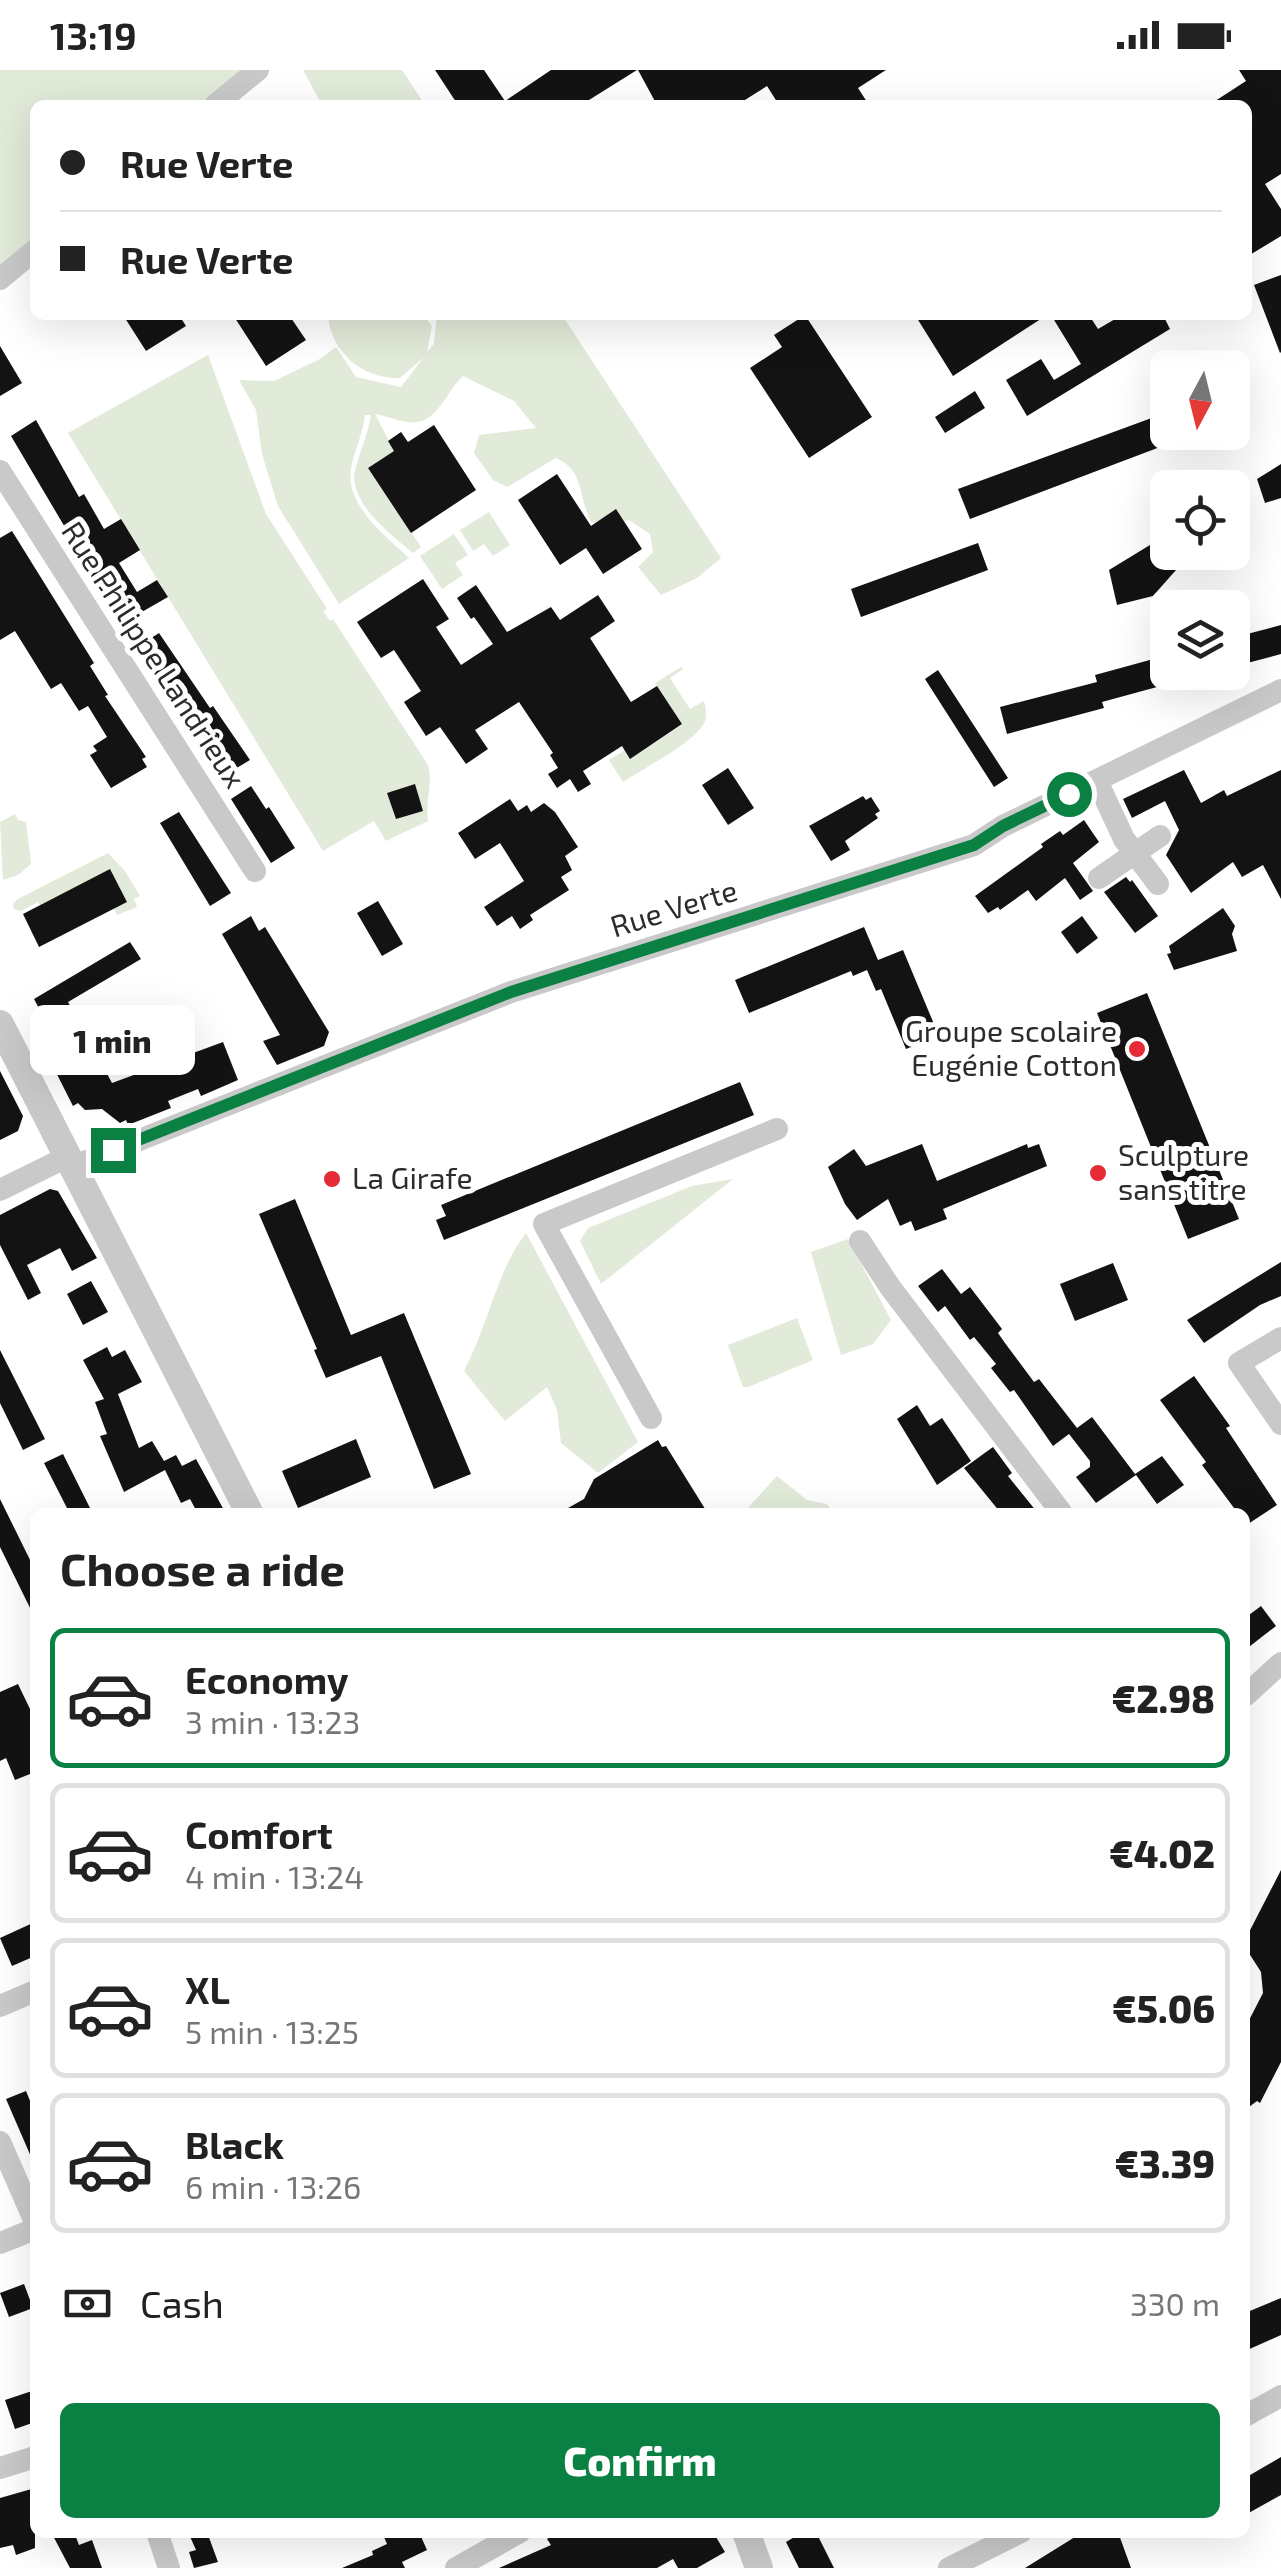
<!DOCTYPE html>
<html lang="en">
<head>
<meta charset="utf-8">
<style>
	:root { --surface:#fff; --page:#f6f6f6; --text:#222; --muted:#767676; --line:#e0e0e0; --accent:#0b8043 }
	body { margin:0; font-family:"Exo 2",sans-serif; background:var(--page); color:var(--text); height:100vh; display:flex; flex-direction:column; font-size:38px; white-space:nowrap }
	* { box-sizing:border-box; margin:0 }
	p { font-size:32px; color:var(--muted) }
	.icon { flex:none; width:55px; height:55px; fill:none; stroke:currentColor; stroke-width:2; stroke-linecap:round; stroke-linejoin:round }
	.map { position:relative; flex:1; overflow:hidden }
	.drawer { position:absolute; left:30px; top:1438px; width:1220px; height:1030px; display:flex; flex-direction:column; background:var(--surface); border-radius:15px; box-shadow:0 10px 40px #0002 }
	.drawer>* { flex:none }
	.top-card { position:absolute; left:30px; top:30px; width:1222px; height:220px; border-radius:15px; box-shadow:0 10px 40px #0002; display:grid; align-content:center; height:220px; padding:0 30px; background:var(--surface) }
	.needle { width:65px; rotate:187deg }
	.tools { position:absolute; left:1150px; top:280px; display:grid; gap:20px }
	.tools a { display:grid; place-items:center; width:100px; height:100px; border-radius:15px; background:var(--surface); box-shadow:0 10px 40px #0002; font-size:50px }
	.end { position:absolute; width:45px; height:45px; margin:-22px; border:12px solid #0b8043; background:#fff; box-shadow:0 0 0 5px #fff }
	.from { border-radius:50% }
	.bubble { position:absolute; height:70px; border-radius:15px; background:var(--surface); box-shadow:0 10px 40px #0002; font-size:32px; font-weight:800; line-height:70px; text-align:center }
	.top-card b { display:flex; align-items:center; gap:35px; height:95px; font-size:38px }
	.top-card b+b { border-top:2px solid var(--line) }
	.top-card i { width:25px; height:25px; background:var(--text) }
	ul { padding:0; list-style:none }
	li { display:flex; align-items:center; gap:30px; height:140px; margin:0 20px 15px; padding:0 10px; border:5px solid var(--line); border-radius:15px }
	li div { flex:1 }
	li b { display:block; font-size:38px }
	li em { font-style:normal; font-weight:800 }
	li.selected { border-color:var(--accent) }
	li>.icon { width:90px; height:90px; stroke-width:1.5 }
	h2 { padding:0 30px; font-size:45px; line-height:120px }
	.pay { display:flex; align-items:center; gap:25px; height:110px; padding:0 30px; font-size:38px }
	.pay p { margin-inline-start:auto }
	.button { display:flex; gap:20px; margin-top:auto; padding:20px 30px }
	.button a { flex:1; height:115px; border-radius:15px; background:var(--accent); color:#fff; font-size:40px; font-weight:800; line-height:115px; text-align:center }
	.status { display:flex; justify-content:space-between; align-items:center; height:70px; padding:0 50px; background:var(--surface); direction:ltr }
	.status svg { height:28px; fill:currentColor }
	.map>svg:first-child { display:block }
	.green { fill:#e2ead9 }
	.building { fill:#131313 }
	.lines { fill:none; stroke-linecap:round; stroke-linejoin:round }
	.minor { stroke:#c9c9c9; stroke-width:22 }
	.tertiary { stroke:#c9c9c9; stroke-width:28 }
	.route { stroke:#0b8043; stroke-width:12 }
	.poi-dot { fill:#e62b37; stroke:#fff; stroke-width:4 }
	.labels { text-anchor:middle; stroke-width:10; stroke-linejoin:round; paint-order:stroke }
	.street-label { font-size:30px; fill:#2c2c2c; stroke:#fff }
	.poi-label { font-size:30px; fill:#2c2c2c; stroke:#fff; text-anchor:start }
</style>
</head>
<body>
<div class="status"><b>13:19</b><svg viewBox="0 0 49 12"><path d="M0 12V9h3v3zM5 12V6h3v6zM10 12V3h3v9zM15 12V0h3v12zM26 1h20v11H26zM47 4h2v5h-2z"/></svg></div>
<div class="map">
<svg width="1281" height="2498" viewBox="0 0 1281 2498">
	<rect width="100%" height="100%" fill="#fff"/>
	<path class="green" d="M0 0H242L198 35H35V168L0 196Z
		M303 0H402L425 35H322Z
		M328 245H423L432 256 427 282 434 274 437 245H562L721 488 697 508 661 525 638 497 653 482 650 464 629 450 592 453C578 429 585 400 556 388L507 417 493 410 474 383 479 365 536 358 514 331 463 306C448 319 439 349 417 352 405 354 387 346 375 344L394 381 368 398 421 477 413 483C391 465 348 432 355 400 360 381 368 364 371 345H365C363 364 354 381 351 399 345 436 386 466 409 488L339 534 278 436 262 384 256 340 239 310 274 311 320 289 336 277 356 307 401 317 424 287 400 308C363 309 331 283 328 245Z
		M208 285 266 444 327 539 323 541 330 551 333 549 428 695C433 712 425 732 428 751L386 771 374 751 323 781 68 363Z
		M489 442 510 475 493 486 484 474 473 481 460 460Z
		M454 464 468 485 455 493 463 505 442 519 420 486Z
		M681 597 683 599 670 608 690 639 704 631C706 640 708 647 703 655 690 675 644 698 623 712L609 690 625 680 631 688 682 655 655 613Z
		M15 744 18 750 26 752 31 794 18 805 3 810 0 752Z
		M108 783 125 801 140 826 134 829 137 837 117 845 114 838 127 832 110 800 40 835 38 832 21 841 14 839 13 834 18 829Z
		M733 1109 601 1214 580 1171 588 1158 692 1116Z
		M526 1163 638 1372 598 1403 561 1373 557 1340 547 1317 505 1351 464 1301C488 1256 497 1200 526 1163Z
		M848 1169 891 1250 873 1274 841 1285 811 1182Z
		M797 1248 813 1290 748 1317H743L728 1275Z
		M777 1406 807 1430 827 1434 833 1442H749L747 1439Z"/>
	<path class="building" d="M435 0H484L505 31 551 0H637L581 35H458Z
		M638 0H886L858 18 869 35H779L767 16 737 35H657Z
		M1239 0H1281V104L1265 114 1281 139V166L1248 186V35H1209L1246 11Z
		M1281 205V282L1280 283 1254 215Z
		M123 245H179L186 256 146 281Z
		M233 245H289L306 270 266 296Z
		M805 245 872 347 809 388 750 298 782 277 774 265Z
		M915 245H1047L953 306Z
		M1051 245H1089L1098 259 1122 245H1163L1170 259 1027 346 1006 310 1041 289 1054 310 1081 294Z
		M0 276 22 313 0 326Z
		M975 321 985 338 945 363 935 347Z
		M1168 342V374L970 449 958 419Z
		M36 350 79 427 84 424 104 459 121 449 140 480 119 493 137 522 157 510 168 527 140 543 135 535 128 539 122 531 117 534 113 527 108 531 75 483 79 481 11 366Z
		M434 355 476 420 411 463 368 398 394 381 388 371 401 362 408 372Z
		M1281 394V428L1265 433 1257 409Z
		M557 404 591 456 616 439 642 479 603 504 586 478 560 495 518 430Z
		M12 461 94 593 90 596 108 625 105 626 146 687 142 689 147 697 111 718 90 685 97 681 93 676 107 667 88 636 79 641 61 613 51 619 15 561 0 570V468Z
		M1168 464V482H1192L1153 526 1117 535 1109 500Z
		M978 473 988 500 861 547 851 519Z
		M423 509 449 549 436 557 461 595 493 574 474 547 471 549 457 528 476 515 507 562 551 537 560 550 598 525 615 551 590 568 631 632 657 616 682 654 630 689 622 676 583 701 591 714 578 722 570 709 557 718 548 704 558 698 550 685 553 683 519 632 475 660 488 679 466 694 440 657 426 666 404 632 421 621 394 580 381 588 357 552Z
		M1281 555V584L1232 597V568Z
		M159 563 210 638 213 636 250 690 230 702 212 672 201 679 186 653 190 651 170 618 165 621 146 590 154 585 145 572Z
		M1168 585V614L1102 632 1104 638 1007 664 1000 637 1097 612 1095 605Z
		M938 600 1008 708 994 717 925 609Z
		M728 698 754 738 728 755 702 715Z
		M1184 700 1201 733 1224 720 1227 726 1281 700V829L1263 795 1242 807 1233 792 1191 823 1166 785 1179 760 1165 731 1132 748 1123 729Z
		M415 714 423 741 396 749 387 723Z
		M251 716 266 739 269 737 295 778 271 793 231 729Z
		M863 726 866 730 871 727 880 741 875 744 878 748 845 771 850 780 831 791 809 756Z
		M510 729 518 741 527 735 531 742 544 733 555 742 578 777 565 786 572 800 561 807 569 820 530 845 533 850 520 859 512 846 497 856 484 837 524 811 500 773 475 789 458 763Z
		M179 742 231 823 210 836 160 753Z
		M1084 750 1099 772 1073 793 1093 821 1080 830 1065 808 1036 831 1028 820 1000 840 998 837 988 843 975 826 1043 777 1041 774 1060 761 1063 765Z
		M110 799 127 832 39 877 23 844Z
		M1126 807 1130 812 1132 810 1158 846 1135 863 1104 822Z
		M378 831 403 874 382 886 357 843Z
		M1223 838 1235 856 1232 864 1237 881 1174 900 1167 884 1171 883 1169 876Z
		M251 846 259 861 265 857 329 962 324 976 277 995 263 971 280 965 222 864Z
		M1082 846 1098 868 1077 884 1061 862Z
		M864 857 878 890 903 880 939 966 906 979 881 919 876 921 867 900 853 906 851 901 749 943 735 910Z
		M130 872 141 889 68 932 112 1013 223 972 238 1010 201 1026 198 1019 168 1031 171 1038 128 1055 126 1050 120 1053 102 1039 85 1040 78 1033 73 1036 31 953 43 946 34 929Z
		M1147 923 1239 1149 1188 1169 1097 943Z
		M0 1001 23 1046 18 1061 0 1070Z
		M740 1012 754 1045 444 1170 436 1150 446 1146 441 1135Z
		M922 1074 937 1111 1027 1074 1028 1078 1039 1074 1047 1096 943 1139 947 1149 915 1161 911 1151 900 1156 888 1129 857 1150 845 1134 828 1097 854 1079 866 1096Z
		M50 1119 58 1121 97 1188 72 1201 60 1178 27 1195 41 1223 28 1230 0 1175V1145Z
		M295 1129 351 1265 404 1243 471 1404 434 1419 381 1286 326 1308 314 1280 317 1279 259 1144Z
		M1281 1192V1226L1260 1235 1204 1273 1187 1250Z
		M1113 1193 1128 1230 1075 1251 1060 1214Z
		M942 1199 961 1224 970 1217 1002 1259 998 1263 1005 1273 1034 1312 1039 1309 1077 1358 1092 1347 1135 1404 1162 1386 1184 1415 1157 1434 1136 1405 1096 1433 1076 1407 1090 1397V1391L1069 1364 1053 1376 1014 1320 1010 1322 991 1298 996 1294 974 1267 970 1270 945 1236 938 1242 918 1216Z
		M91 1211 108 1242 83 1255 67 1224Z
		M107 1277 112 1287 125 1280 142 1312 118 1324 139 1378 152 1371 164 1391 176 1385 182 1396 196 1389 225 1442H197L190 1429 181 1433 165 1400 124 1422 100 1366 107 1364 95 1332 104 1329 83 1290Z
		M0 1280 45 1369 23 1380 0 1333Z
		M1194 1306 1230 1356 1226 1358 1277 1435 1245 1456V1442H1237L1202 1395 1206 1392 1160 1330Z
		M917 1335 930 1356 942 1348 971 1391 937 1415 897 1349Z
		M356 1369 371 1407 298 1438 282 1401Z
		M658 1370 662 1377 666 1376 707 1442H561L584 1429 594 1409Z
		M993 1377 1012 1403 1008 1406 1037 1442H1000L964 1398Z
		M63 1384 92 1442H69L44 1393Z
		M0 1429 35 1500V1548L0 1477Z
		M1261 1536 1276 1556 1245 1580V1548Z
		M18 1614 30 1639 35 1636V1702L15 1710 6 1688 0 1691V1622Z
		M1281 1800V1992L1260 2033 1257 2031 1245 2040V1958L1263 1923 1261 1902 1245 1877V1870Z
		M35 1852V1886L12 1896 0 1868Z
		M26 2021 35 2043V2096L6 2029Z
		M24 2214 33 2238 9 2247 0 2223Z
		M1281 2228V2265L1245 2281V2243Z
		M35 2320V2352L15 2359 5 2330Z
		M1281 2387V2425L1245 2445V2408Z
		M35 2418V2478L16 2485 13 2475 0 2478V2428Z
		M51 2462H74L79 2475 92 2470 102 2498H70Z
		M188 2462H207L218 2492 194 2498 189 2482 196 2480Z
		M394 2462H419L427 2480 402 2492 405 2498H342L373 2485 372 2481 387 2474 384 2467Z
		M559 2462H713L725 2482 697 2498H678L673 2489 657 2498H499L551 2475 547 2469Z
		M803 2462H816L834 2498H799L786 2472Z
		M1083 2462H1118L1131 2498H1025Z"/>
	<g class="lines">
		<path class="minor" d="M215 35 258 0
			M0 209 35 180
			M0 401 255 801
			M1097 711 1124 769 1158 814
			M1099 808 1160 766
			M74 1096 511 922 974 775 1003 756 1281 620
			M0 1120 69 1086
			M860 1171 890 1217 1061 1442
			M1281 1268 1239 1293 1281 1354
			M651 1348 544 1154 777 1059
			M1245 1626 1281 1593
			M0 1936 35 1921
			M0 2072 35 2152
			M0 2173 35 2159
			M1245 2346 1281 2326
			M0 2398 35 2387
			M157 2462 169 2498
			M456 2498 520 2462
			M949 2498 1021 2462"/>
		<path class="tertiary" d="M0 954 249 1442
			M746 2462 759 2498"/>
	</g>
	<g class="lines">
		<path class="route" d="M113 1080 511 922 974 775 1003 756 1069 724"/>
	</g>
	<g class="poi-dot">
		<circle cx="1137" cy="979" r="10"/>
		<circle cx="1098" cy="1103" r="10"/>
		<circle cx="332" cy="1109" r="10"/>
	</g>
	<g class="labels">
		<g class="street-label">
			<text transform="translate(153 585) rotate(57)" y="10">Rue Philippe Landrieux</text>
			<text transform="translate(674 839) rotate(-17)" y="10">Rue Verte</text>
		</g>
		<g class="poi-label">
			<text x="1117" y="972" text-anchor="end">Groupe scolaire<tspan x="1117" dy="34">Eugénie Cotton</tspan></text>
			<text x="1118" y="1096">Sculpture<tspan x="1118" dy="34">sans titre</tspan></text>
			<text x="352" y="1119">La Girafe</text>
		</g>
	</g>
</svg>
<div class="tools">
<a><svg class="needle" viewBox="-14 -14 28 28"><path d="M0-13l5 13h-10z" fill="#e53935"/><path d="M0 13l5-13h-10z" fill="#767676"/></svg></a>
<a><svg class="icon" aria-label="locate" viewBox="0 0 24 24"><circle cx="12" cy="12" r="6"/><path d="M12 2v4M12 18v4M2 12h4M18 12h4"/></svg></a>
<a><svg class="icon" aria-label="layers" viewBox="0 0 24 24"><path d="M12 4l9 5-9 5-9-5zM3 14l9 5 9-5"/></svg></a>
</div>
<i class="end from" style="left:1069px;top:724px"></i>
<i class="end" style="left:113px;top:1080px"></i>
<div class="bubble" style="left:30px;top:935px;width:165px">1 min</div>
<div class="top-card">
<b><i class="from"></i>Rue Verte</b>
<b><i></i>Rue Verte</b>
</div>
<section class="drawer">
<h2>Choose a ride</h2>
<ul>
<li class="selected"><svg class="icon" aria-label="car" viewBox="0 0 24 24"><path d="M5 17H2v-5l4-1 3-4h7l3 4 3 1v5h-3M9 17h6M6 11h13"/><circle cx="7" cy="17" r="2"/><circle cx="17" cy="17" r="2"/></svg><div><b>Economy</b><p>3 min · 13:23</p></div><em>€2.98</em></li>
<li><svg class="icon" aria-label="car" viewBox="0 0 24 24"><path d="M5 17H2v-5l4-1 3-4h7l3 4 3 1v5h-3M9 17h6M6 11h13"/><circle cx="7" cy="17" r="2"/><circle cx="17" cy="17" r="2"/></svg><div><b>Comfort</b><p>4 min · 13:24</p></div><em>€4.02</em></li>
<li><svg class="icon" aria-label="car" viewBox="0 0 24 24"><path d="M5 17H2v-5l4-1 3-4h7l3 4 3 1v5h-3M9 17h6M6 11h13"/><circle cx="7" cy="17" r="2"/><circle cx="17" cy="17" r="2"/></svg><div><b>XL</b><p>5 min · 13:25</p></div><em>€5.06</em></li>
<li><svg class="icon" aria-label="car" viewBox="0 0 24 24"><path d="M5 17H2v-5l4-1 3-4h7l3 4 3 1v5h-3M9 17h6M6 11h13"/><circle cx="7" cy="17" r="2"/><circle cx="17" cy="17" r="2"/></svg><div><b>Black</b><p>6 min · 13:26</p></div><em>€3.39</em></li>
</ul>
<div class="pay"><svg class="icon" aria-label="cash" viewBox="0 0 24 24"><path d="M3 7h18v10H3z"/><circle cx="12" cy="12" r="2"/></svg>Cash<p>330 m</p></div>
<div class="button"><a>Confirm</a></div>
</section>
</div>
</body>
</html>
